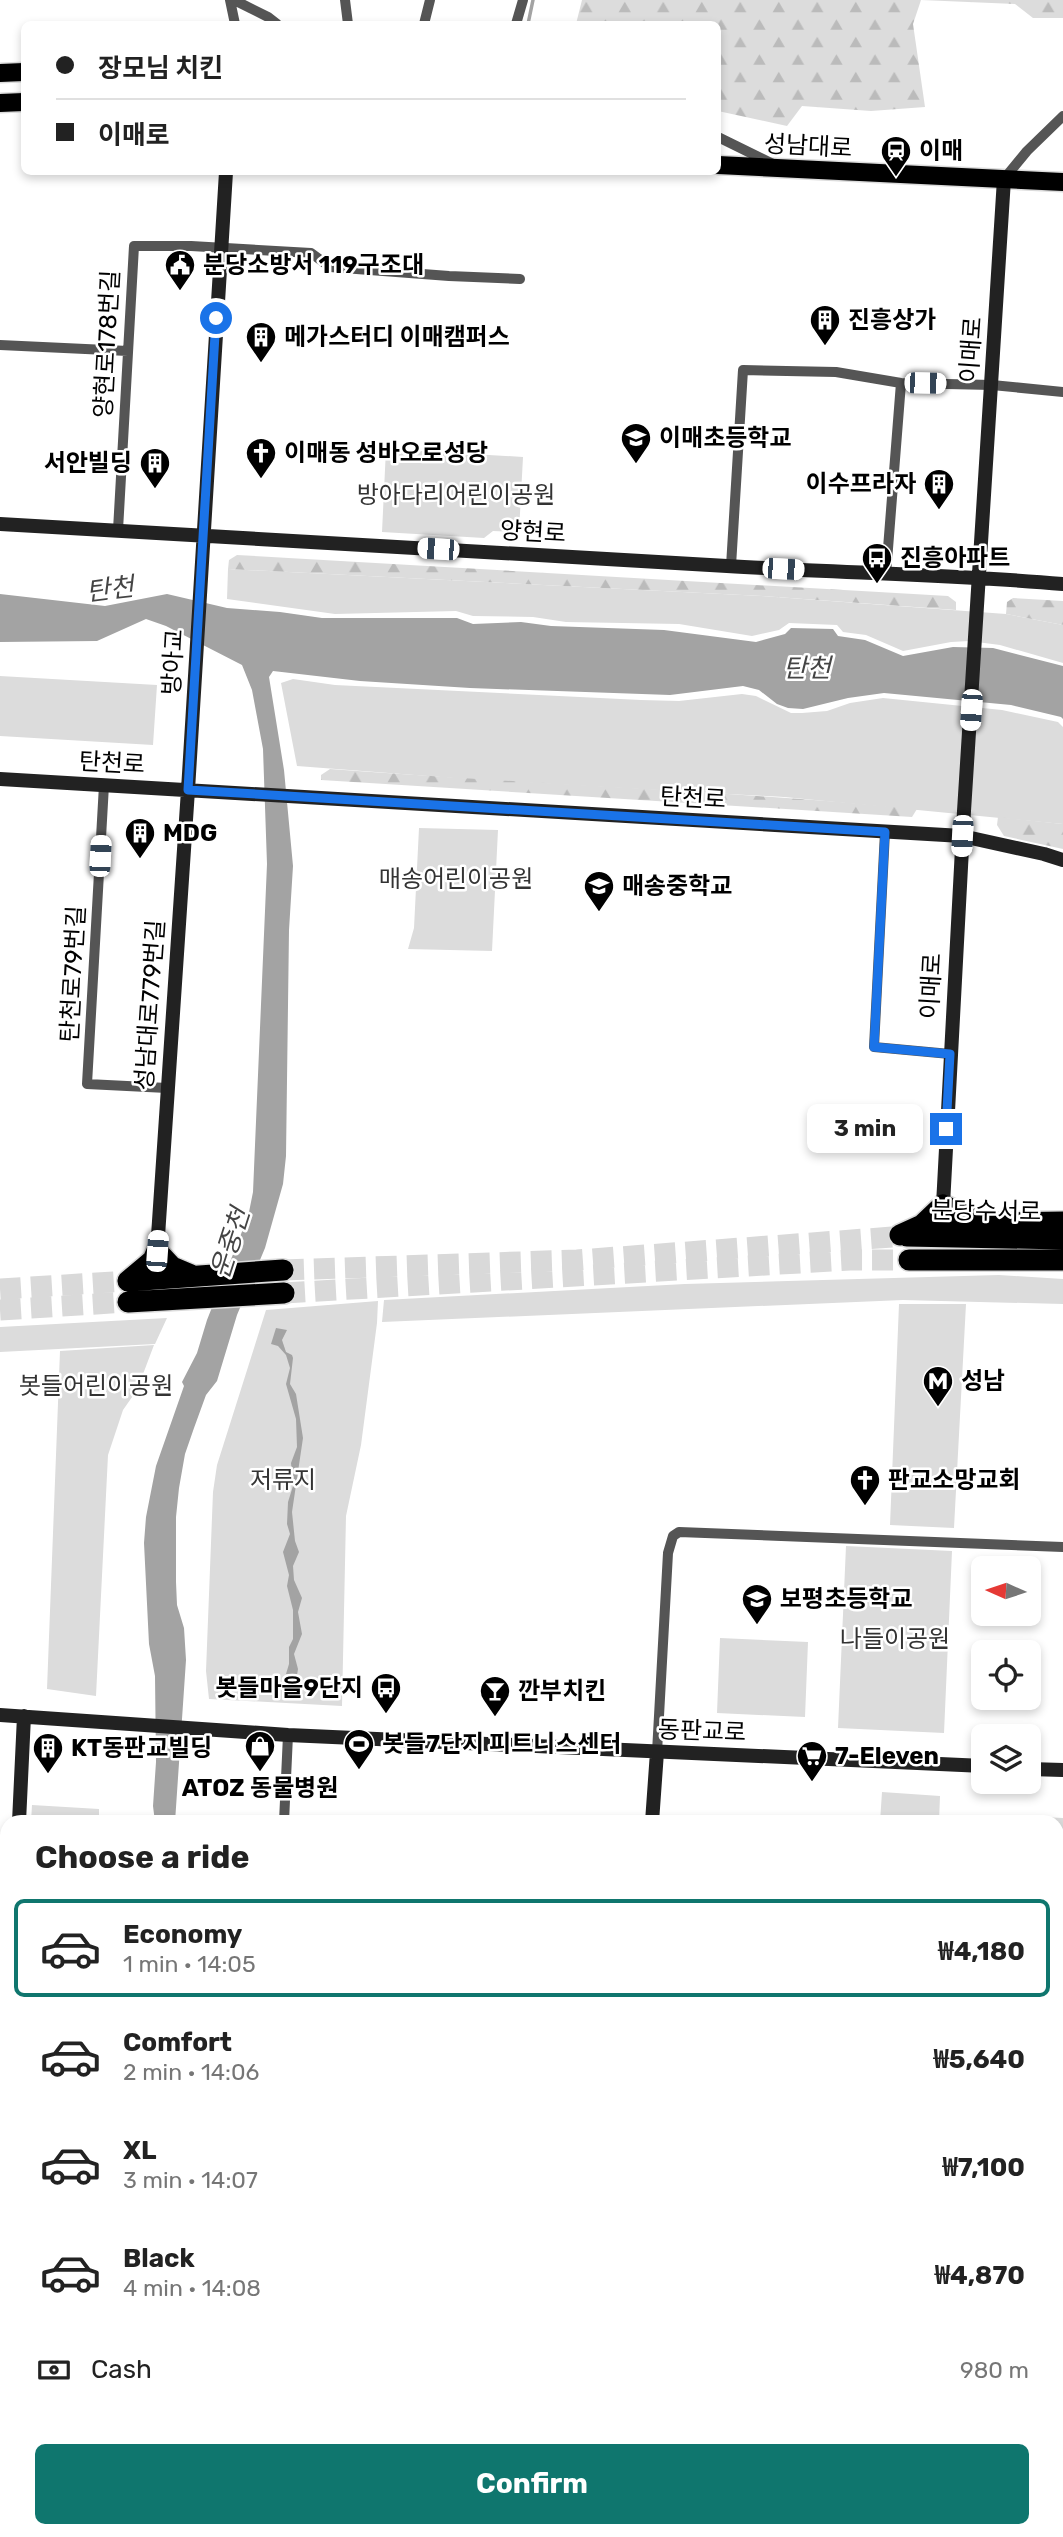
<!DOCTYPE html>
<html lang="en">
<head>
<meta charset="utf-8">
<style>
	:root { --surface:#fff; --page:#f2f2f2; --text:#222; --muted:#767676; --line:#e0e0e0; --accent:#0f766e }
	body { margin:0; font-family:Rubik,"Noto Sans KR",sans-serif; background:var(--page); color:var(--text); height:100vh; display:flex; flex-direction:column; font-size:26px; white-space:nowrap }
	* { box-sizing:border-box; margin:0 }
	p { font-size:23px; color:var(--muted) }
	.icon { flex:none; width:38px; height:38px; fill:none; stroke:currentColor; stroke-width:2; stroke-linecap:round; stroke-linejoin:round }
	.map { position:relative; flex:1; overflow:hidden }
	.sheet { position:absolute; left:0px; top:1815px; width:1064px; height:723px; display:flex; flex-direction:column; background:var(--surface); border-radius:21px 21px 0 0; box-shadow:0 4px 10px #0003 }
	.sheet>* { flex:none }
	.guide { position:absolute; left:21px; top:21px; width:700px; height:154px; border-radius:10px; box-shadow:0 4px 10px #0003; display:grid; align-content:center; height:154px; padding:0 35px; background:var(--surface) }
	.needle { width:46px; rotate:273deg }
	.buttons { position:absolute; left:971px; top:1556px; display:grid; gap:14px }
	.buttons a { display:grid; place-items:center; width:70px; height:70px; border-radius:10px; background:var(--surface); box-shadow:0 4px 10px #0003; font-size:35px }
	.end { position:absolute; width:32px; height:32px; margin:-16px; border:9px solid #1a73e8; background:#fff; box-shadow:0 0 0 4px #fff }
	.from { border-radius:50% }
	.bubble { position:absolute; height:49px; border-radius:10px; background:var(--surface); box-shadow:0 4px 10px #0003; font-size:23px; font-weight:700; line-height:49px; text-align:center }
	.car { position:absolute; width:21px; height:42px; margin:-21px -10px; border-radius:9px; box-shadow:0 0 5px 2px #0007; background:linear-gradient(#fff 24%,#345 0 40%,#fff 0 76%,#345 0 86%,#fff 0) }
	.guide b { display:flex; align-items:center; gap:24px; height:66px; font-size:26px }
	.guide b+b { border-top:2px solid var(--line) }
	.guide i { width:18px; height:18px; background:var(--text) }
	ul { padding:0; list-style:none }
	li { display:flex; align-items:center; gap:21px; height:98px; margin:0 14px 10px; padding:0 21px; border:4px solid transparent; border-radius:10px }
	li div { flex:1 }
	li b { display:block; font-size:26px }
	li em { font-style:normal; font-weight:700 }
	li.current { border-color:var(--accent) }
	li>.icon { width:63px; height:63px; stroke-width:1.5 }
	h2 { padding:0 35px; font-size:32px; line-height:84px }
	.pay { display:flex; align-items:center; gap:18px; height:77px; padding:0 35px; font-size:26px }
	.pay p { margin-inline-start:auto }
	.primary-button { display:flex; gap:14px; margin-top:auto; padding:14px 35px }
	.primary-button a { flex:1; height:80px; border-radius:10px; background:var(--accent); color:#fff; font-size:28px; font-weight:700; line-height:80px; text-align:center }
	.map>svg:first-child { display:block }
	.green { fill:#dcdcdc }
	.forest { fill:url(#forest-firs) }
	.water { fill:#a3a3a3 }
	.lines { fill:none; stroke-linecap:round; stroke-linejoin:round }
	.stream { stroke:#a3a3a3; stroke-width:3.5 }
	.highway-tunnel { stroke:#d9d9d9; stroke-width:21; stroke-dasharray:21 10; stroke-linecap:butt }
	.primary-casing { stroke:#dbdbdb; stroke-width:21 }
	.highway-casing { stroke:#dbdbdb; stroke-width:24 }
	.street { stroke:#555; stroke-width:10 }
	.secondary { stroke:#222; stroke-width:14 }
	.primary { stroke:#000; stroke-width:18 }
	.highway { stroke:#000; stroke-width:21 }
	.route { stroke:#1a73e8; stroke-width:9 }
	.labels { text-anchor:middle; stroke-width:5; stroke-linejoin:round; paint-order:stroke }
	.street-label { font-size:24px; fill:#000; stroke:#fff }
	.poi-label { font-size:24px; font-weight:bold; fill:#000; stroke:#fff; text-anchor:start }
	.park-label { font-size:24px; fill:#333; stroke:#fff }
	.water-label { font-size:26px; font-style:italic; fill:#444; stroke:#fff }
</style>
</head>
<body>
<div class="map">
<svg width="1063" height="2537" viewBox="0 0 1063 2537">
	<defs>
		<pattern id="forest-firs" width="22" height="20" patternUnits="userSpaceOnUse" patternTransform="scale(1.75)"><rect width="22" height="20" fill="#dcdcdc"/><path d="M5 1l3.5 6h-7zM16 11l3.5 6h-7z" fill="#bbb"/></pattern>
	</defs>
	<rect width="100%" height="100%" fill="#fff"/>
	<path class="green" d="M386 449 523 457 519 532 493 531 484 538 382 532Z
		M228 569 762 596 1006 614 1063 625V663L1000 645 969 641 951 642 903 651 866 635 843 632 837 625 789 623 779 630 752 636 679 624 566 622 533 617 473 616 456 611 335 614 227 599Z
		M0 676 157 685 153 745 0 736Z
		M293 679 335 685 641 700 679 701 742 694 756 696 791 713H802L827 711 850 703 883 698 1002 710 1058 722 1063 727V824L784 797 480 780 297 766 281 683Z
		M419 828 498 830 492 951 408 949 414 928Z
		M999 1275 1063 1279V1304L903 1300 382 1322 384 1300 685 1284Z
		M378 1301 377 1323 361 1445 346 1516 342 1706 209 1699 206 1671 213 1492 217 1465 266 1310Z
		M899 1304H966L954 1528 890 1525Z
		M167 1318 155 1344 0 1352V1327Z
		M154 1345 137 1390 123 1410 108 1455 96 1696 47 1689 60 1351Z
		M846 1546 952 1551 944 1733 838 1728Z
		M720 1638 808 1642 805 1717 717 1713Z
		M882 1792 940 1796 939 1822H880Z
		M32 1805 99 1809V1822H31Z
		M1022 1816 1063 1818V1887L1057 1886V1822H1021Z
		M7 2361V2530L110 2531 112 2537H1L4 2482 1 2444Z"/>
	<path class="forest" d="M582 0H921L913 24 925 107 871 111 802 106 787 126 718 111V24H576Z
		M921 0H1063V18H1033L1015 4Z
		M237 555 948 596 956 602V610L762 596 228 569 229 560Z
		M1013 598 1063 601V625L1006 614 1007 602Z
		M330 769C525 784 722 790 917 809L912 817 321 780V775Z
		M998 817 1063 824V849L1004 836 997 825Z"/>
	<path class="water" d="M0 594 105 606 167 594 227 608 280 612 322 618H457L473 624 521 622 551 626 664 630 756 642 785 634 791 628 833 629 838 636 865 640 903 656 953 647 993 648 1063 666V719L1061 717 1011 705 884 693 848 698 803 709 788 708 777 704 759 690 743 686 670 695 470 688 360 681 273 671 269 677 284 770 293 866 289 930 286 1156 283 1184 265 1248 237 1315 217 1381 206 1395 194 1428 185 1454 179 1488 176 1517V1582L177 1605 184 1628 186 1660 175 1822H155L153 1806 156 1762 155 1676 149 1644 144 1543 146 1517 156 1466 184 1386 182 1382 197 1353 207 1320 243 1229 249 1212 253 1192 267 864 263 749 252 690 242 665 166 626 146 619 97 641 0 642Z
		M276 1328 287 1330 282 1340 286 1352 292 1355 293 1358 290 1384 296 1394 303 1438 292 1512 295 1541 299 1552 293 1566 294 1580 302 1598 298 1612 302 1634 294 1654 298 1669 297 1675 286 1674 289 1664V1647L293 1639V1610L287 1586 289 1575 283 1552 290 1534 287 1524 288 1502 293 1486 291 1463 297 1447 296 1419 286 1384 290 1368 286 1355 278 1346 271 1344Z"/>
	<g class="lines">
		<path class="stream" d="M528 24 533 0"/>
		<path class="highway-tunnel" d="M283 1270 577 1260 907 1236
			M0 1289 128 1281
			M284 1293 850 1260H909
			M0 1310 128 1302
			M0 2245H7
			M0 2264 7 2265
			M1057 2301H1063"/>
		<g class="primary-casing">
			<path id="primary" d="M0 73 24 72
				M0 103 24 102
				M718 165 1063 182
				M0 2254 7 2255
				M1057 2313H1063"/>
		</g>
		<g class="highway-casing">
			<path id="highway" d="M942 1224 1063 1222
				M900 1235 922 1225 943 1205 976 1220
				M907 1236 1063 1239
				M909 1260H1063
				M128 1281 283 1270
				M128 1281 153 1260 157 1251 172 1267 191 1275
				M128 1302 284 1293"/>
		</g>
		<path class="street" d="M230 0 235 24
			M234 0 268 17 277 24
			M345 0 348 24
			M424 24 430 0
			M516 24 523 0
			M718 137 773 164
			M1004 179 1027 151 1063 116
			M0 345 128 351
			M118 530 134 246H191L311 253 330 267 449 276 520 279
			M731 566 743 370 836 372 901 383 992 385 1063 392
			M886 574 901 383
			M104 785 87 1084 167 1088
			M885 832 874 1047 950 1054
			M657 1752 668 1553 673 1536 679 1532 1063 1547
			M284 1822 288 1735
			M1057 2341V2313
			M312 2530 314 2537
			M450 2537V2530
			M1050 2537 1051 2530"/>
		<path class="secondary" d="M0 524C242 537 484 552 727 566 839 573 951 574 1063 584
			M0 779 962 836 1044 854 1063 860
			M943 1205 964 811 1004 179
			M157 1251 188 790 226 172
			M0 1715 288 1735 984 1766
			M1029 1769 1063 1770
			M19 1822 24 1716
			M652 1822 657 1752
			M0 2212 7 2069
			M615 2537V2530"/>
		<use href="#primary" class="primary"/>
		<use href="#highway" class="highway"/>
	</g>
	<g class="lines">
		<path class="route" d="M216 318 188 790 885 832 874 1047 950 1054 946 1129"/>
	</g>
	<defs>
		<g id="station-pin" transform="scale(1.575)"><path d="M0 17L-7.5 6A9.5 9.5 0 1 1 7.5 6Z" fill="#000" stroke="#fff"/><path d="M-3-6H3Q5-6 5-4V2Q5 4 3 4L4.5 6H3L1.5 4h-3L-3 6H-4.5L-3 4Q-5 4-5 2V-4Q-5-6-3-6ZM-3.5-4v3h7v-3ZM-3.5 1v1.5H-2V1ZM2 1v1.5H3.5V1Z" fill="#fff"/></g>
		<g id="civic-pin" transform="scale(1.575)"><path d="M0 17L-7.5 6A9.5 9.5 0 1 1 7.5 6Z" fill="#000" stroke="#fff"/><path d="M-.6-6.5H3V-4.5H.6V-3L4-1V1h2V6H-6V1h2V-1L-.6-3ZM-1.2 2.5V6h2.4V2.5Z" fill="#fff"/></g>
		<g id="building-pin" transform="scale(1.575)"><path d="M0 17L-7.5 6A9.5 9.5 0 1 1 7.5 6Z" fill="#000" stroke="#fff"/><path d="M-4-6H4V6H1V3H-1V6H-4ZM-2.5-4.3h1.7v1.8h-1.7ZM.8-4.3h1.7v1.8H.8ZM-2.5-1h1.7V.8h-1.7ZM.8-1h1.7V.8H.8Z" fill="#fff"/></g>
		<g id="school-pin" transform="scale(1.575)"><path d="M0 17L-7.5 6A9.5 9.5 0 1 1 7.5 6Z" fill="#000" stroke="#fff"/><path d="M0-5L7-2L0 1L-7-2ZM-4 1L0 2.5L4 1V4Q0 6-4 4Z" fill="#fff"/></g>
		<g id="church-pin" transform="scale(1.575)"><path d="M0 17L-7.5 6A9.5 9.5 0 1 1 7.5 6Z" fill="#000" stroke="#fff"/><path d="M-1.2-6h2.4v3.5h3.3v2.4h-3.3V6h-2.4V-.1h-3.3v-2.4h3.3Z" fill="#fff"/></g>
		<g id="bus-pin" transform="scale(1.575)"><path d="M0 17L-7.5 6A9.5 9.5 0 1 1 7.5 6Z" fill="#000" stroke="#fff"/><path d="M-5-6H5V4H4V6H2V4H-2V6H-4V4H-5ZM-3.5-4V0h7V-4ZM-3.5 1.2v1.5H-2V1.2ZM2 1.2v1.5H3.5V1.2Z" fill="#fff"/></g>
		<g id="metro-pin" transform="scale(1.575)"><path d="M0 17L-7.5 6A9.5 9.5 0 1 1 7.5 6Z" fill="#000" stroke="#fff"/><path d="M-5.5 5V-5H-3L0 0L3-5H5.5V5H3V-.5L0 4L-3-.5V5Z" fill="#fff"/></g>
		<g id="bar-pin" transform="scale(1.575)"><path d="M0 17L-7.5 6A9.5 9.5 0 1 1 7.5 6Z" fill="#000" stroke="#fff"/><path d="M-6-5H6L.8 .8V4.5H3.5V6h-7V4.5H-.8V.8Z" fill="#fff"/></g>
		<g id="stadium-pin" transform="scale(1.575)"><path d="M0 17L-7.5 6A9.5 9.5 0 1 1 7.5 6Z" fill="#000" stroke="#fff"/><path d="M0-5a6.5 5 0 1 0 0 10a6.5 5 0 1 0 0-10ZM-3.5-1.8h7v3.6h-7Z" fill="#fff"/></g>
		<g id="shop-pin" transform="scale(1.575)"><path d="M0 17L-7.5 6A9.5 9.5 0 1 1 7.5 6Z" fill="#000" stroke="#fff"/><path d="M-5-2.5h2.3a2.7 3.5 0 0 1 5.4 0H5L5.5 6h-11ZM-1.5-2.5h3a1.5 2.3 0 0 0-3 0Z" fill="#fff"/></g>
		<g id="supermarket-pin" transform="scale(1.575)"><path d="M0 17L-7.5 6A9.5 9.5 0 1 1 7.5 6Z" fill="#000" stroke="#fff"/><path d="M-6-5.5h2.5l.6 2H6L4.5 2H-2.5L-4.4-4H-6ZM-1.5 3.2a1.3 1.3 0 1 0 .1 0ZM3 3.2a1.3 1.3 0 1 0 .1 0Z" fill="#fff"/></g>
	</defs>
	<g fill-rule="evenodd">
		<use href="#station-pin" x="896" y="151"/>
		<use href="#civic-pin" x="180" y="265"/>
		<use href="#building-pin" x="825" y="320"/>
		<use href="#building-pin" x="261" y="337"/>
		<use href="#school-pin" x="636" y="438"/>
		<use href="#church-pin" x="261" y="453"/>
		<use href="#building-pin" x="155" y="463"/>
		<use href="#building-pin" x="939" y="484"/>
		<use href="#bus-pin" x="877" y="558"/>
		<use href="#building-pin" x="140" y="833"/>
		<use href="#school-pin" x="599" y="886"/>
		<use href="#metro-pin" x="938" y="1381"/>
		<use href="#church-pin" x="865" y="1480"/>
		<use href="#school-pin" x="757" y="1599"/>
		<use href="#bus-pin" x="386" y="1688"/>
		<use href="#bar-pin" x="495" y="1691"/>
		<use href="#stadium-pin" x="359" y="1744"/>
		<use href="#shop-pin" x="260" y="1746"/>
		<use href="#building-pin" x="48" y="1748"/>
		<use href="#supermarket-pin" x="812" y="1756"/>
	</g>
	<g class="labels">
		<g class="street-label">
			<text transform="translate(808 146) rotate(3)" y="8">성남대로</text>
			<text transform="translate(107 344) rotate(-87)" y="8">양현로178번길</text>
			<text transform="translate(971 350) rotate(-86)" y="8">이매로</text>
			<text transform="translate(533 532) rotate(3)" y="8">양현로</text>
			<text transform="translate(173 662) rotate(-87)" y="8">방아교</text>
			<text transform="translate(112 763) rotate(3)" y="8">탄천로</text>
			<text transform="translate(693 798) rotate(3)" y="8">탄천로</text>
			<text transform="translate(73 974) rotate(-87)" y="8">탄천로79번길</text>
			<text transform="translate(931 986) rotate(-87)" y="8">이매로</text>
			<text transform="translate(150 1005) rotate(-86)" y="8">성남대로779번길</text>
			<text transform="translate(986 1211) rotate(1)" y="8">분당수서로</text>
			<text transform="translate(702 1731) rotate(2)" y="8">동판교로</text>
		</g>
		<g class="poi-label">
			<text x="919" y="159">이매</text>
			<text x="203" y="273">분당소방서 119구조대</text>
			<text x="848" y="328">진흥상가</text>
			<text x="284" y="345">메가스터디 이매캠퍼스</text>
			<text x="659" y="446">이매초등학교</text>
			<text x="284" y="461">이매동 성바오로성당</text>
			<text x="132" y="471" text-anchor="end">서안빌딩</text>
			<text x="916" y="492" text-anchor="end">이수프라자</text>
			<text x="900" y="566">진흥아파트</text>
			<text x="163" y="841">MDG</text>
			<text x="622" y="894">매송중학교</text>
			<text x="961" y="1389">성남</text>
			<text x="888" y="1488">판교소망교회</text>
			<text x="780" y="1607">보평초등학교</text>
			<text x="363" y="1696" text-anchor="end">봇들마을9단지</text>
			<text x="518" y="1699">깐부치킨</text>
			<text x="382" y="1752">봇들7단지 피트니스센터</text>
			<text x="71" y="1756">KT동판교빌딩</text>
			<text x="835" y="1764">7-Eleven</text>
			<text x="260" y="1796" text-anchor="middle">ATOZ 동물병원</text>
		</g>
		<g class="park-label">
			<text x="456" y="503">방아다리어린이공원</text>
			<text x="456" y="887">매송어린이공원</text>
			<text x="96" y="1394">봇들어린이공원</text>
			<text x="283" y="1488">저류지</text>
			<text x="895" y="1647">나들이공원</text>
		</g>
		<g class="water-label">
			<text transform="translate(110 589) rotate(-7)" y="9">탄천</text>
			<text x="807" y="677">탄천</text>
			<text transform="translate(230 1243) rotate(-72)" y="9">운중천</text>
		</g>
	</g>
</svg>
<div class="buttons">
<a><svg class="needle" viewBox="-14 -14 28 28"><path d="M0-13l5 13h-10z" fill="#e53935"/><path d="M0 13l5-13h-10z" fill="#767676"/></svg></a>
<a><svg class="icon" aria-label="locate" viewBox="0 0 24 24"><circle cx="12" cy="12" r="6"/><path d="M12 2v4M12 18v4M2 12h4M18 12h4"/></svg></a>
<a><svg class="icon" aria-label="layers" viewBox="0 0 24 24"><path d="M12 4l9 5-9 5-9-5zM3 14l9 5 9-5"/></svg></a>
</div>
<i class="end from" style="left:216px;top:318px"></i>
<i class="end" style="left:946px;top:1129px"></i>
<div class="bubble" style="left:807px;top:1104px;width:116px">3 min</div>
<i class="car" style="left:925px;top:383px;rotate:91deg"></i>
<i class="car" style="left:438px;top:549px;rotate:274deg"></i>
<i class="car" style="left:783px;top:569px;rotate:93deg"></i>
<i class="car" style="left:971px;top:710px;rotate:184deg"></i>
<i class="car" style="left:962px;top:836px;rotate:183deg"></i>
<i class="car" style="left:100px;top:856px;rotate:3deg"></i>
<i class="car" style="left:157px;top:1251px;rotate:4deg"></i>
<div class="guide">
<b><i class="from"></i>장모님 치킨</b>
<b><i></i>이매로</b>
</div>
<section class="sheet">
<h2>Choose a ride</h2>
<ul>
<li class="current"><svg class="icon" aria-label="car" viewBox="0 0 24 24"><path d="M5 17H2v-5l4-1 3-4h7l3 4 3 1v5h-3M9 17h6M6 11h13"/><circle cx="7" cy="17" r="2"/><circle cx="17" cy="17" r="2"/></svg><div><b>Economy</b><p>1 min · 14:05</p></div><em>₩4,180</em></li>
<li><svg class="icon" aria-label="car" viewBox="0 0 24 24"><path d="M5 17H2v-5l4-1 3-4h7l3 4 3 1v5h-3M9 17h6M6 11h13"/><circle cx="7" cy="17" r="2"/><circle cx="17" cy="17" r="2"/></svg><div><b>Comfort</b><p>2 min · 14:06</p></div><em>₩5,640</em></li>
<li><svg class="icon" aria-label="car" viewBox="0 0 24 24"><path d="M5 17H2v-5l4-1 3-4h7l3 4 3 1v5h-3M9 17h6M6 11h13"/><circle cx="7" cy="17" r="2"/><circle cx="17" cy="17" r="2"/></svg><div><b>XL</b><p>3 min · 14:07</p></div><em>₩7,100</em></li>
<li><svg class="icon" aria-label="car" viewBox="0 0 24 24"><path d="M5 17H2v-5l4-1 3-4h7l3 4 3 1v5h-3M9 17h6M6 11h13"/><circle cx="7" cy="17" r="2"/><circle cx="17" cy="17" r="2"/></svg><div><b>Black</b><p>4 min · 14:08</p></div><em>₩4,870</em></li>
</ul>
<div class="pay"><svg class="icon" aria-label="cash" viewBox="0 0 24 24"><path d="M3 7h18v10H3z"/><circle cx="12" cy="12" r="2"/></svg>Cash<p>980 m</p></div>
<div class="primary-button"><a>Confirm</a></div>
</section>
</div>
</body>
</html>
